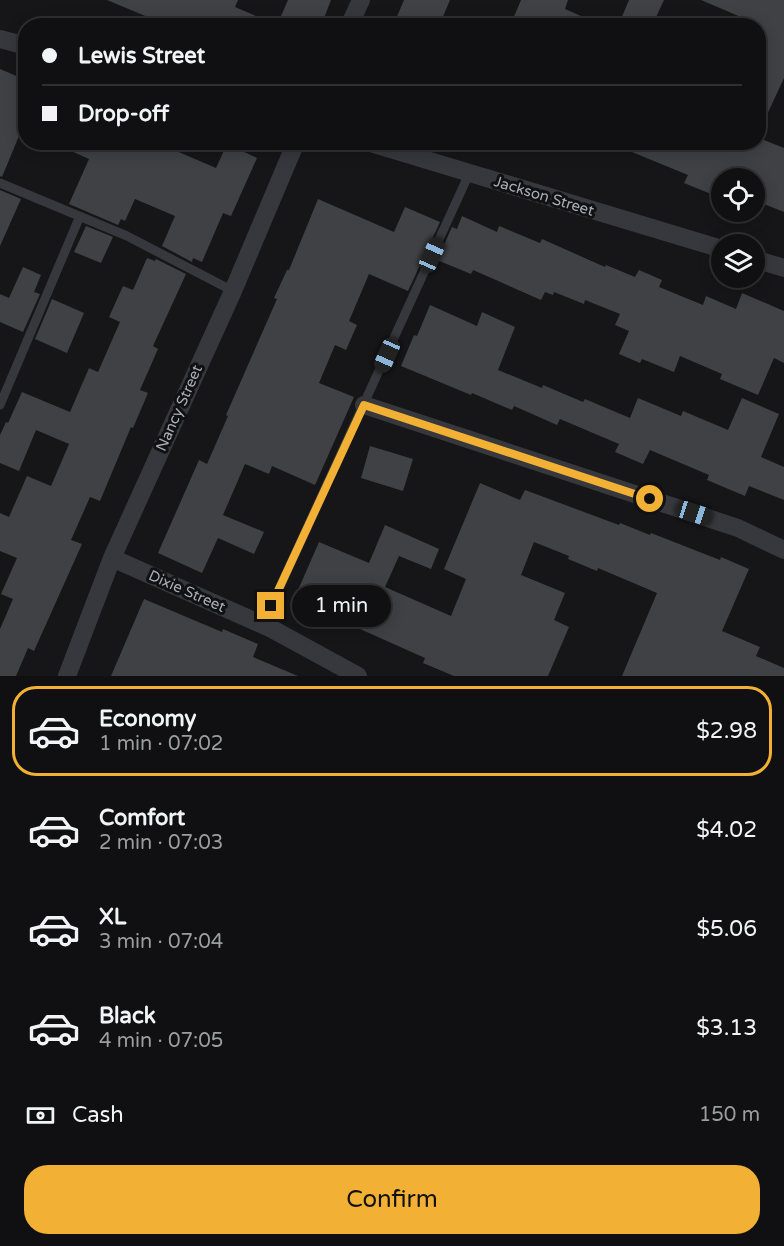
<!DOCTYPE html>
<html lang="en">
<head>
<meta charset="utf-8">
<style>
	:root { --surface:#101012; --page:#19191b; --text:#f1f3f6; --muted:#9c9d9f; --line:#303032; --accent:#f2b134 }
	body { margin:0; font-family:"Varela Round",sans-serif; background:var(--page); color:var(--text); height:100vh; display:flex; flex-direction:column; font-size:22px; white-space:nowrap }
	* { box-sizing:border-box; margin:0 }
	p { font-size:20px; color:var(--muted) }
	.icon { flex:none; width:33px; height:33px; fill:none; stroke:currentColor; stroke-width:2; stroke-linecap:round; stroke-linejoin:round }
	.map { position:relative; height:676px; overflow:hidden }
	.side { display:flex; flex-direction:column; background:var(--surface); flex:1 }
	.side>* { flex:none }
	.guide { position:absolute; left:18px; top:18px; width:748px; height:132px; border-radius:24px; box-shadow:0 3px 15px #0003,0 0 0 2px var(--line); display:grid; align-content:center; height:132px; padding:0 24px; background:var(--surface) }
	.fabs { position:absolute; left:711px; top:168px; display:grid; gap:12px }
	.fabs a { display:grid; place-items:center; width:54px; height:54px; border-radius:50%; background:var(--surface); box-shadow:0 3px 15px #0003,0 0 0 2px var(--line); font-size:30px }
	.end { position:absolute; width:27px; height:27px; margin:-14px; border:8px solid #f2b134; background:#111; box-shadow:0 0 0 3px #111 }
	.from { border-radius:50% }
	.bubble { position:absolute; height:42px; border-radius:21px; background:var(--surface); box-shadow:0 3px 15px #0003,0 0 0 2px var(--line); font-size:20px; font-weight:600; line-height:42px; text-align:center }
	.car { position:absolute; width:18px; height:36px; margin:-18px -9px; border-radius:8px; box-shadow:0 0 4px 2px #0007; background:linear-gradient(#222 24%,#8ab4d8 0 40%,#222 0 76%,#8ab4d8 0 86%,#222 0) }
	.guide b { display:flex; align-items:center; gap:21px; height:57px; font-size:22px }
	.guide b+b { border-top:2px solid var(--line) }
	.guide i { width:15px; height:15px; background:var(--text) }
	ul { padding:10px 0 0; list-style:none }
	li { display:flex; align-items:center; gap:18px; height:90px; margin:0 12px 9px; padding:0 12px; border:3px solid transparent; border-radius:24px }
	li div { flex:1 }
	li b { display:block; font-size:22px }
	li em { font-style:normal; font-weight:600 }
	li.selected { border-color:var(--accent) }
	li>.icon { width:54px; height:54px; stroke-width:1.5 }
	.pay { display:flex; align-items:center; gap:15px; height:66px; padding:0 24px; font-size:22px }
	.pay p { margin-inline-start:auto }
	.cta { display:flex; gap:12px; margin-top:auto; padding:12px 24px }
	.cta a { flex:1; height:69px; border-radius:24px; background:var(--accent); color:#111; font-size:24px; font-weight:600; line-height:69px; text-align:center }
	.map>svg:first-child { display:block }
	.building { fill:#404145 }
	.lines { fill:none; stroke-linecap:round; stroke-linejoin:round }
	.service { stroke:#37383d; stroke-width:9 }
	.minor { stroke:#37383d; stroke-width:18 }
	.route { stroke:#f2b134; stroke-width:8 }
	.labels { text-anchor:middle; stroke-width:6; stroke-linejoin:round; paint-order:stroke }
	.street-label { font-size:15px; fill:#a8adb8; stroke:#111113 }
</style>
</head>
<body>
<div class="map">
<svg width="784" height="676" viewBox="0 0 784 676">
	<rect width="100%" height="100%" fill="#161618"/>
	<path class="building" d="M107 0H238L235 7 277 25 288 0H331L321 26H147L150 18Z
		M404 0H450L439 26H393Z
		M521 0H568L565 9 604 26H510Z
		M629 0H664L652 26H618Z
		M701 0H784V78L759 132V26H740L743 18Z
		M0 69 26 80V133L21 131 2 177 0 176Z
		M759 138 784 148V212L754 200V178H722V193L713 189 711 194 684 183 688 175 610 143 759 142Z
		M51 142H177L174 150 216 168 227 144 257 158 231 216 223 213 202 262 193 258 192 262 162 246 175 216 135 199 125 221 121 219 118 225 69 204 89 159Z
		M0 190 21 199 0 246Z
		M318 199 394 232 405 207 440 222 408 291 369 274 349 321 357 325 346 350 335 345 319 383 354 397 315 485 272 466 269 474 245 464 223 515 264 532 254 554 218 538 202 573 158 553 199 460 207 464 228 416 226 415 277 299 274 298 287 270H289Z
		M462 216 497 232 499 226 540 243 542 239 605 267 606 265 635 277 639 270 662 280 659 287 703 305 706 296 736 309 742 293 784 311V363L774 358 758 395 720 379 722 374 680 356 674 372 642 359 640 363 619 354 629 331 615 325 620 314 585 300 584 304 554 292 553 295 545 292 541 300 473 270 471 274 437 260 452 227 457 229Z
		M86 226 113 237 101 263 74 252Z
		M147 258 155 261 156 259 186 274 153 346 158 349 140 390 148 393 133 428 131 427 100 501 90 497 71 540 82 544 34 651 28 648 16 676H0V629L13 599 1 594 17 558 0 551V513L9 517 27 476 51 486 69 444 36 430 19 471 0 463V435L6 422 8 423 22 392 70 412 89 368 98 372 120 322 109 317 123 286 133 290Z
		M23 267 41 275 34 292 40 294 23 332 0 322V294L9 298Z
		M52 299 84 313 67 353 35 339Z
		M430 305 477 326 482 312 515 327 498 370 542 388 543 385 583 402 585 399 630 418 638 398 681 416 683 411 728 430 742 398 779 414 761 457 784 467V500L749 486 745 496 707 480 709 475 650 450 643 464 615 452 619 444 560 419 557 425 514 406 512 410 472 393 471 395 401 366 414 335 417 336Z
		M370 446 413 459 403 491 361 478Z
		M480 483 520 500 525 490 619 525 620 523 650 535 651 533 720 560 721 557 749 569 722 631 760 647 756 656 784 668V676H622L657 593 598 568 597 571 568 559 569 556 534 542 521 575 565 593 554 620 569 627 548 676H454L423 663 425 658 360 629 362 626 328 611 331 605 298 590 319 542 369 563 385 525 439 549 431 569 399 556 385 587 451 616 466 579 444 569Z
		M144 599 222 632 223 629 258 644 253 657 298 676H111Z"/>
	<g class="lines">
		<path class="service" d="M0 183 127 236 233 291
			M0 405 80 216
			M263 624 469 174"/>
		<path class="minor" d="M349 26 361 0
			M0 39 26 46
			M367 142 722 249
			M754 259 784 268
			M364 405 738 528 784 550
			M112 558 272 629 358 676
			M67 676 112 558 233 291 296 142"/>
	</g>
	<g class="lines">
		<path class="route" d="M271 606 364 405 650 499"/>
	</g>
	<g class="labels">
		<g class="street-label">
			<text transform="translate(544 196) rotate(17)" y="5">Jackson Street</text>
			<text transform="translate(179 408) rotate(-66)" y="5">Nancy Street</text>
			<text transform="translate(187 591) rotate(24)" y="5">Dixie Street</text>
		</g>
	</g>
</svg>
<div class="fabs">
<a><svg class="icon" aria-label="locate" viewBox="0 0 24 24"><circle cx="12" cy="12" r="6"/><path d="M12 2v4M12 18v4M2 12h4M18 12h4"/></svg></a>
<a><svg class="icon" aria-label="layers" viewBox="0 0 24 24"><path d="M12 4l9 5-9 5-9-5zM3 14l9 5 9-5"/></svg></a>
</div>
<i class="end from" style="left:650px;top:499px"></i>
<i class="end" style="left:271px;top:606px"></i>
<div class="bubble" style="left:292px;top:585px;width:99px">1 min</div>
<i class="car" style="left:432px;top:255px;rotate:24deg"></i>
<i class="car" style="left:387px;top:355px;rotate:204deg"></i>
<i class="car" style="left:694px;top:513px;rotate:108deg"></i>
<div class="guide">
<b><i class="from"></i>Lewis Street</b>
<b><i></i>Drop-off</b>
</div>
</div>
<section class="side">
<ul>
<li class="selected"><svg class="icon" aria-label="car" viewBox="0 0 24 24"><path d="M5 17H2v-5l4-1 3-4h7l3 4 3 1v5h-3M9 17h6M6 11h13"/><circle cx="7" cy="17" r="2"/><circle cx="17" cy="17" r="2"/></svg><div><b>Economy</b><p>1 min · 07:02</p></div><em>$2.98</em></li>
<li><svg class="icon" aria-label="car" viewBox="0 0 24 24"><path d="M5 17H2v-5l4-1 3-4h7l3 4 3 1v5h-3M9 17h6M6 11h13"/><circle cx="7" cy="17" r="2"/><circle cx="17" cy="17" r="2"/></svg><div><b>Comfort</b><p>2 min · 07:03</p></div><em>$4.02</em></li>
<li><svg class="icon" aria-label="car" viewBox="0 0 24 24"><path d="M5 17H2v-5l4-1 3-4h7l3 4 3 1v5h-3M9 17h6M6 11h13"/><circle cx="7" cy="17" r="2"/><circle cx="17" cy="17" r="2"/></svg><div><b>XL</b><p>3 min · 07:04</p></div><em>$5.06</em></li>
<li><svg class="icon" aria-label="car" viewBox="0 0 24 24"><path d="M5 17H2v-5l4-1 3-4h7l3 4 3 1v5h-3M9 17h6M6 11h13"/><circle cx="7" cy="17" r="2"/><circle cx="17" cy="17" r="2"/></svg><div><b>Black</b><p>4 min · 07:05</p></div><em>$3.13</em></li>
</ul>
<div class="pay"><svg class="icon" aria-label="cash" viewBox="0 0 24 24"><path d="M3 7h18v10H3z"/><circle cx="12" cy="12" r="2"/></svg>Cash<p>150 m</p></div>
<div class="cta"><a>Confirm</a></div>
</section>
</body>
</html>
